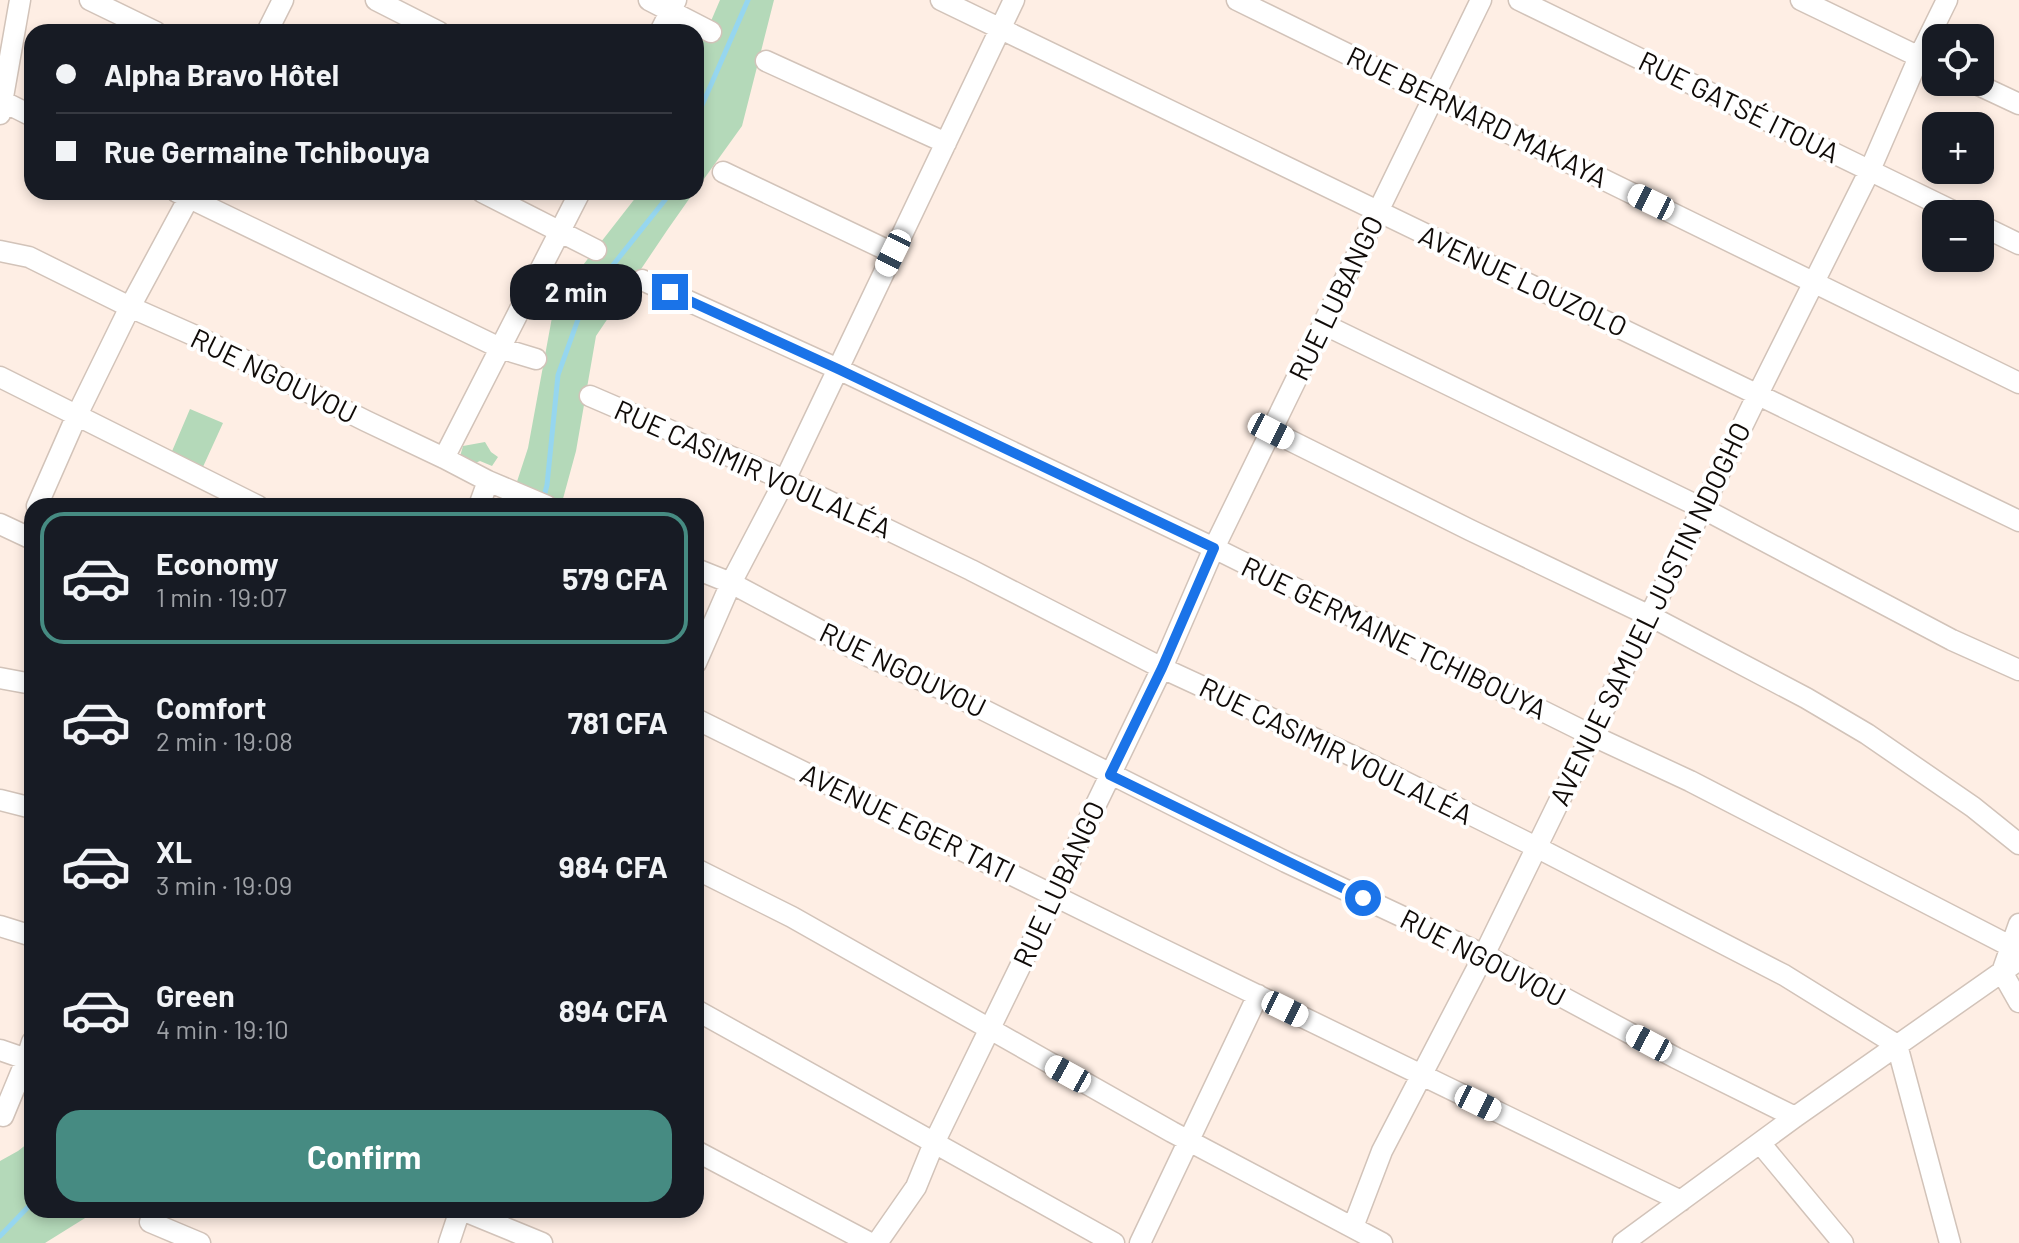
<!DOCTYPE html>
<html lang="en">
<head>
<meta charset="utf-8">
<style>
	:root { --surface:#171b24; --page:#20242c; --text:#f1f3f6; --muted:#9ea1a6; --line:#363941; --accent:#468b82 }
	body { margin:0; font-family:Barlow,sans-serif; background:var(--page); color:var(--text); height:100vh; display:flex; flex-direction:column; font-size:30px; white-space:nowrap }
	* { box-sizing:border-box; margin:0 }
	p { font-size:26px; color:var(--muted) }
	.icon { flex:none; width:44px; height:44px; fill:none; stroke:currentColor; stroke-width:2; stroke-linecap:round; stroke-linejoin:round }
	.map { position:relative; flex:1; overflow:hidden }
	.side { position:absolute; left:24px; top:498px; width:680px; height:720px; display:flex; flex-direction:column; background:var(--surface); border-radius:24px; box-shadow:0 4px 12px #0003 }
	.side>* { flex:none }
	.hud { position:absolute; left:24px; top:24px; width:680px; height:176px; border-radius:24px; box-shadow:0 4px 12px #0003; display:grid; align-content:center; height:176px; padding:0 32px; background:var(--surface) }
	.tools { position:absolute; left:1922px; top:24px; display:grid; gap:16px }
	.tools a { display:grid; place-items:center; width:72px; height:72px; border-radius:16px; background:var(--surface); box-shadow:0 4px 12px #0003; font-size:40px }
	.end { position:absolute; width:36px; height:36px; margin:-18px; border:10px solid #1a73e8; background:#fff; box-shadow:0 0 0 4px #fff }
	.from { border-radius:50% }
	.bubble { position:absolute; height:56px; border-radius:24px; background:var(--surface); box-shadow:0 4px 12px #0003; font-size:26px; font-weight:700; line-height:56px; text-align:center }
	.car { position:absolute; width:24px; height:48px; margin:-24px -12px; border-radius:10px; box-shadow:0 0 6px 2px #0007; background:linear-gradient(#fff 24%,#345 0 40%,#fff 0 76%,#345 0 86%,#fff 0) }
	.hud b { display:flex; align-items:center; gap:28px; height:76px; font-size:30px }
	.hud b+b { border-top:2px solid var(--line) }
	.hud i { width:20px; height:20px; background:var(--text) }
	ul { padding:14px 0 0; list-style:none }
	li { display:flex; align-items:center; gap:24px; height:132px; margin:0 16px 12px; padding:0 16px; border:4px solid transparent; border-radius:24px }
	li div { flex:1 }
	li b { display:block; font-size:30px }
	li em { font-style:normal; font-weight:700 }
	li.current { border-color:var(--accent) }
	li>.icon { width:72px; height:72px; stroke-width:1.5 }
	.cta { display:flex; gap:16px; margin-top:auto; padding:16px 32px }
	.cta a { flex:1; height:92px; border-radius:24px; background:var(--accent); color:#fff; font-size:32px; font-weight:700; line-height:92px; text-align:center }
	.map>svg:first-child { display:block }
	.green { fill:#b4d9b9 }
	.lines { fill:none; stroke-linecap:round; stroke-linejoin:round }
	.stream { stroke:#96d6ef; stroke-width:5 }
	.minor-casing { stroke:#d2c3b9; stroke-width:23 }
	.minor { stroke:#fff; stroke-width:20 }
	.route { stroke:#1a73e8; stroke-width:10 }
	.labels { text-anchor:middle; stroke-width:8; stroke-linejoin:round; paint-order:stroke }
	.street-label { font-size:28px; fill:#100b08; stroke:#fff }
</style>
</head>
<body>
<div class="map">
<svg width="2019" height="1243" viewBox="0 0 2019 1243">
	<rect width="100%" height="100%" fill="#feeee4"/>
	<path class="green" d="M720 0H774L742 126 696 190V56Z
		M640 192H694L668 229 596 336 576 451 561 506H509L528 448 555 301Z
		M190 409 223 423 202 469 170 456Z
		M485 442 491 452 498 457 492 466 480 461 473 464 459 460 463 446Z
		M32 1140V1210H98L45 1243H0V1161L18 1151Z"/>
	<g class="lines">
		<path class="stream" d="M696 119 748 0
			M543 500 547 485 558 375 585 300 665 200 668 192
			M0 1236 32 1203"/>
		<g class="minor-casing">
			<path id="minor" d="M90 0 156 32
				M376 0 439 32
				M649 0 711 32
				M941 0 2019 521
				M1237 0 2019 383
				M1519 0 1959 214
				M1801 0 1936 65
				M267 32 283 0
				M660 32 676 0
				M766 61 946 143
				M1972 82 2019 104
				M2 101 32 116
				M0 114 20 0
				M723 172 893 253
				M177 192 500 348 536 359
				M482 192 596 250
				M1980 225 2019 244
				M0 251 29 257 130 307 200 338 366 421 444 458 488 481 547 506
				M642 280 838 369 1214 548 1591 735 1690 781 2010 946
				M1323 324 1702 508 1952 640 2019 670
				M0 377 258 506
				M590 396 785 480 971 570 1162 668 1359 759 1536 847 1784 975 1897 1045 1950 1243
				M1271 431 1470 530 1650 616 1806 698 1867 734 1973 807 2019 844
				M444 458 580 192
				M37 506 77 415 130 307 192 192
				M479 506 488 481
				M0 524 32 539
				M696 569 731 583 870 657 948 692 1286 862 1484 955 1676 1058 1795 1117
				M696 663 731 583 785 480 1014 0
				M0 678 32 684
				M696 719 1152 944 1681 1201
				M0 800 32 808
				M696 869 792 917 1172 1132 1382 1243
				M2019 924 2002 972 2019 1002
				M0 926 32 936
				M696 1010 1114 1243
				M0 1050 32 1061
				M3 1116 27 1058 32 1042
				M1760 1143 1843 1243
				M696 1151 870 1243
				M462 1210 542 1243
				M150 1222 200 1243
				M1353 1227 1382 1151 1484 955 1758 394 1870 170 1919 57 1947 0
				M449 1243 460 1210
				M877 1243 916 1187 934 1143 1055 895 1087 823 1162 668 1214 548 1481 0
				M1140 1243 1258 995
				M1623 1243 1795 1117 2019 960"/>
		</g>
		<use href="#minor" class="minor"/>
	</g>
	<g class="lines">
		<path class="route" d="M670 292 838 369 1214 548 1162 668 1110 775 1363 898"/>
	</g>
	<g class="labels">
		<g class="street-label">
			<text transform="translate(1739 107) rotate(26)" y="10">RUE GATSÉ ITOUA</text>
			<text transform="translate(1477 117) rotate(26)" y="10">RUE BERNARD MAKAYA</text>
			<text transform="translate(1523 281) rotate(25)" y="10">AVENUE LOUZOLO</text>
			<text transform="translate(1336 298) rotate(-64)" y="10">RUE LUBANGO</text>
			<text transform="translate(274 376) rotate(26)" y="10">RUE NGOUVOU</text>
			<text transform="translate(753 469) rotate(24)" y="10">RUE CASIMIR VOULALÉA</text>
			<text transform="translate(1650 614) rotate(-64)" y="10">AVENUE SAMUEL JUSTIN NDOGHO</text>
			<text transform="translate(1394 638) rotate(26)" y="10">RUE GERMAINE TCHIBOUYA</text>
			<text transform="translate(903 670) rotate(26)" y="10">RUE NGOUVOU</text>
			<text transform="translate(1336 751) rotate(26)" y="10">RUE CASIMIR VOULALÉA</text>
			<text transform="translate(908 823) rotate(26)" y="10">AVENUE EGER TATI</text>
			<text transform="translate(1059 884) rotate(-65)" y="10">RUE LUBANGO</text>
			<text transform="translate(1483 958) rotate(27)" y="10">RUE NGOUVOU</text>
		</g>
	</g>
</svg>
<div class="tools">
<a><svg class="icon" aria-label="locate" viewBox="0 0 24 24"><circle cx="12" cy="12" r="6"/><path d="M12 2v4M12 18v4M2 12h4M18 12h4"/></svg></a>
<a>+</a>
<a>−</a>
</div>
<i class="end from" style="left:1363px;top:898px"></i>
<i class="end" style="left:670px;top:292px"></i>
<div class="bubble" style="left:510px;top:264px;width:132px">2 min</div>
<i class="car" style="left:1651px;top:202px;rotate:296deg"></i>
<i class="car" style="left:893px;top:253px;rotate:206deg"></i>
<i class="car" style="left:1271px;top:431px;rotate:117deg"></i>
<i class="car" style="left:1285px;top:1009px;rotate:116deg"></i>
<i class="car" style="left:1649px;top:1043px;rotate:298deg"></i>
<i class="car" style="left:1068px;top:1074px;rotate:299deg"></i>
<i class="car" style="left:1478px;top:1103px;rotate:116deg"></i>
<div class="hud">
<b><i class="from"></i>Alpha Bravo Hôtel</b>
<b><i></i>Rue Germaine Tchibouya</b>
</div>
<section class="side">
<ul>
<li class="current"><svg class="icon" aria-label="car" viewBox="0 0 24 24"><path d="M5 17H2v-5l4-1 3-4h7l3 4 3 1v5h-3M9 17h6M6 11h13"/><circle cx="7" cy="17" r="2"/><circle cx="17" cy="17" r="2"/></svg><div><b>Economy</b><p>1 min · 19:07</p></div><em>579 CFA</em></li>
<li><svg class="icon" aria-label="car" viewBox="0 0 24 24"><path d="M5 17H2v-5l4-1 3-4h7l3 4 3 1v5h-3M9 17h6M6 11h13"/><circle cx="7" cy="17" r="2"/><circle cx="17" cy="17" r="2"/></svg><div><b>Comfort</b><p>2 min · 19:08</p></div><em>781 CFA</em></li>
<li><svg class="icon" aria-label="car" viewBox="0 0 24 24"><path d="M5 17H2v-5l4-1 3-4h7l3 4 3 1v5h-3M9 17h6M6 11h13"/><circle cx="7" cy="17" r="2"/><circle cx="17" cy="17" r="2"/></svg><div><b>XL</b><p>3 min · 19:09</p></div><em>984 CFA</em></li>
<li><svg class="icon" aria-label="car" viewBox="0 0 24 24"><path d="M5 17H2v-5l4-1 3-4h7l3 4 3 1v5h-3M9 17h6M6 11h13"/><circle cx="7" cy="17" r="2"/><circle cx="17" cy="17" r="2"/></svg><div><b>Green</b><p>4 min · 19:10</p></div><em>894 CFA</em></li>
</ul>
<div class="cta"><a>Confirm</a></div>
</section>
</div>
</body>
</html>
